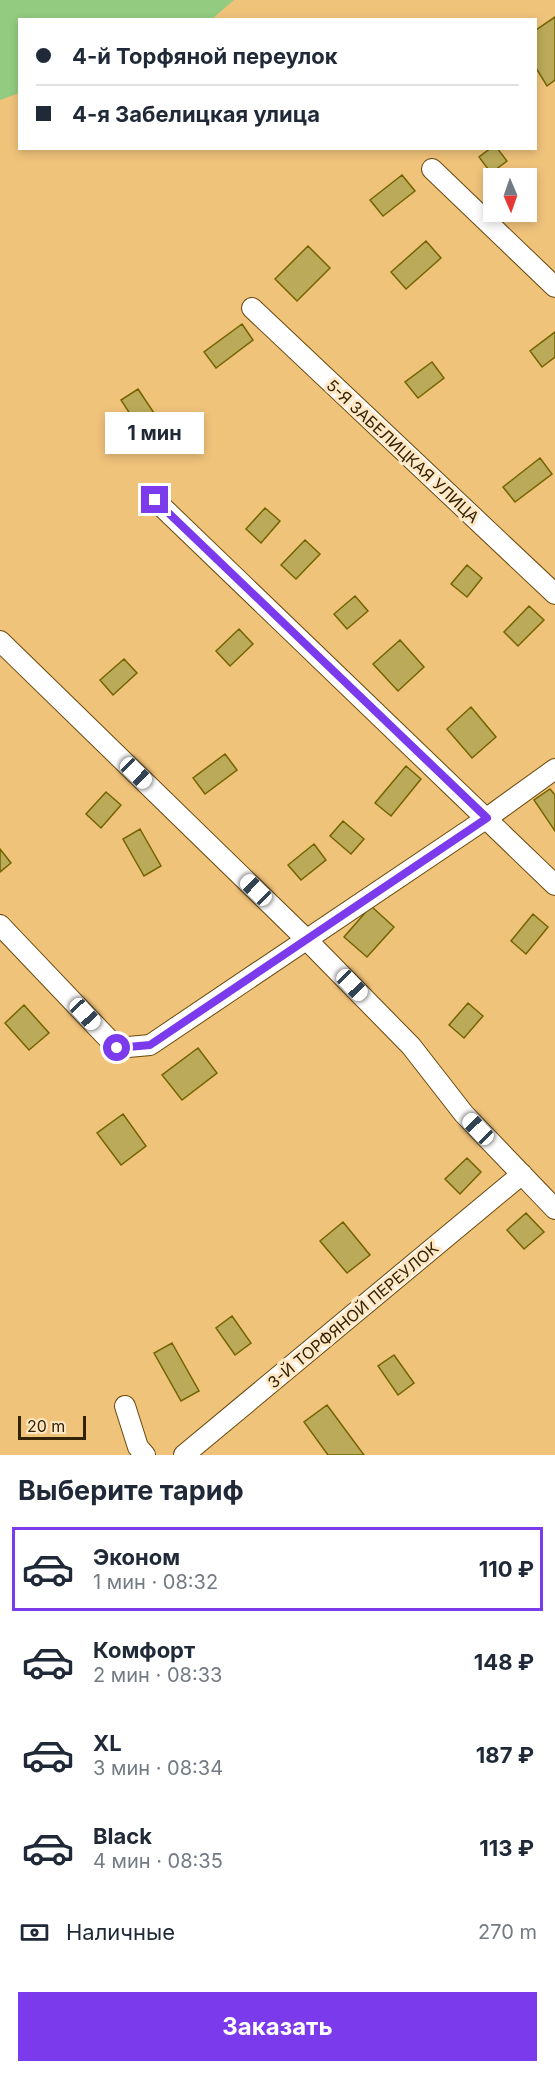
<!DOCTYPE html>
<html lang="ru">
<head>
<meta charset="utf-8">
<style>
	:root { --surface:#fff; --page:#f6f6f7; --text:#1f2937; --muted:#747a83; --line:#e0e1e3; --accent:#7c3aed }
	body { margin:0; font-family:Inter,sans-serif; background:var(--page); color:var(--text); height:100vh; display:flex; flex-direction:column; font-size:22px; white-space:nowrap }
	* { box-sizing:border-box; margin:0 }
	p { font-size:20px; color:var(--muted) }
	.icon { flex:none; width:33px; height:33px; fill:none; stroke:currentColor; stroke-width:2; stroke-linecap:round; stroke-linejoin:round }
	.map { position:relative; height:1455px; overflow:hidden }
	.side { display:flex; flex-direction:column; background:var(--surface); flex:1 }
	.side>* { flex:none }
	.banner { position:absolute; left:18px; top:18px; width:519px; height:132px; border-radius:0px; box-shadow:0 3px 9px #0003; display:grid; align-content:center; height:132px; padding:0 18px; background:var(--surface) }
	.needle { width:39px; rotate:178deg }
	.buttons { position:absolute; left:483px; top:168px; display:grid; gap:12px }
	.buttons a { display:grid; place-items:center; width:54px; height:54px; border-radius:0px; background:var(--surface); box-shadow:0 3px 9px #0003; font-size:30px }
	.scale { position:absolute; left:18px; bottom:15px; width:68px; box-sizing:border-box; padding-left:6px; border:3px solid #332203; border-top:0; font-size:16px; line-height:21px; white-space:nowrap; color:#332203; -webkit-text-stroke:4px #ffe8c5; paint-order:stroke }
	.end { position:absolute; width:27px; height:27px; margin:-14px; border:8px solid #7c3aed; background:#fff; box-shadow:0 0 0 3px #fff }
	.from { border-radius:50% }
	.bubble { position:absolute; height:42px; border-radius:0px; background:var(--surface); box-shadow:0 3px 9px #0003; font-size:20px; font-weight:700; line-height:42px; text-align:center }
	.car { position:absolute; width:18px; height:36px; margin:-18px -9px; border-radius:8px; box-shadow:0 0 4px 2px #0007; background:linear-gradient(#fff 24%,#345 0 40%,#fff 0 76%,#345 0 86%,#fff 0) }
	.banner b { display:flex; align-items:center; gap:21px; height:57px; font-size:22px }
	.banner b+b { border-top:2px solid var(--line) }
	.banner i { width:15px; height:15px; background:var(--text) }
	ul { padding:0; list-style:none }
	li { display:flex; align-items:center; gap:18px; height:84px; margin:0 12px 9px; padding:0 6px; border:3px solid transparent; border-radius:0px }
	li div { flex:1 }
	li b { display:block; font-size:22px }
	li em { font-style:normal; font-weight:700 }
	li.on { border-color:var(--accent) }
	li>.icon { width:54px; height:54px; stroke-width:1.5 }
	h2 { padding:0 18px; font-size:27px; line-height:72px }
	.pay { display:flex; align-items:center; gap:15px; height:66px; padding:0 18px; font-size:22px }
	.pay p { margin-inline-start:auto }
	.action { display:flex; gap:12px; margin-top:auto; padding:12px 18px }
	.action a { flex:1; height:69px; border-radius:0px; background:var(--accent); color:#fff; font-size:24px; font-weight:700; line-height:69px; text-align:center }
	.map>svg:first-child { display:block }
	.green { fill:#93cb80 }
	.building { fill:#baaa59; stroke:#746400; stroke-width:1.5 }
	.lines { fill:none; stroke-linecap:round; stroke-linejoin:round }
	.street-casing { stroke:#68490d; stroke-width:22 }
	.street { stroke:#fff; stroke-width:20 }
	.route { stroke:#7c3aed; stroke-width:8 }
	.labels { text-anchor:middle; stroke-width:6; stroke-linejoin:round; paint-order:stroke }
	.street-label { font-size:16px; fill:#332203; stroke:#ffe8c5 }
</style>
</head>
<body>
<div class="map">
<svg width="555" height="1455" viewBox="0 0 555 1455">
	<rect width="100%" height="100%" fill="#f0c37b"/>
	<path class="green" d="M0 0H234L212 19 20 20 19 93 0 100Z"/>
	<path class="building" d="M555 17V80L547 86 536 68V30Z
		M491 148H497L507 161 491 173 479 157Z
		M402 175 415 191 383 216 370 200Z
		M426 241 441 258 406 289 391 272Z
		M308 246 330 268 297 301 275 279Z
		M242 324 253 340 216 368 204 352Z
		M555 332V357L542 367 530 351Z
		M432 362 444 378 418 398 405 382Z
		M138 389 164 428 147 440 121 400Z
		M540 458 552 474 515 502 503 487Z
		M265 508 280 521 261 543 246 529Z
		M305 540 320 554 296 579 281 565Z
		M467 565 482 578 467 597 451 584Z
		M355 596 368 611 347 629 334 614Z
		M529 606 544 620 518 646 504 632Z
		M239 629 253 644 230 666 216 651Z
		M400 640 424 667 398 691 373 664Z
		M124 659 137 673 113 695 100 680Z
		M471 707 496 737 472 758 447 729Z
		M225 754 237 770 205 794 193 778Z
		M406 766 421 779 391 816 375 803Z
		M550 789 555 795V831L534 800Z
		M106 792 121 805 101 828 86 814Z
		M343 821 364 839 351 854 330 836Z
		M140 829 161 866 144 876 123 839Z
		M314 844 326 860 301 880 288 865Z
		M0 849 11 863 0 872Z
		M371 906 394 927 367 957 344 937Z
		M533 914 548 927 526 954 511 941Z
		M468 1003 483 1016 464 1038 449 1025Z
		M24 1005 49 1033 29 1050 5 1023Z
		M198 1048 217 1073 182 1100 162 1075Z
		M123 1114 146 1146 121 1165 97 1133Z
		M467 1158 481 1172 460 1194 445 1179Z
		M526 1213 544 1232 524 1249 507 1230Z
		M343 1222 370 1255 347 1273 320 1241Z
		M232 1316 251 1343 235 1355 216 1328Z
		M172 1343 199 1391 181 1401 154 1353Z
		M394 1355 414 1383 398 1395 378 1366Z
		M327 1405 364 1455H328L304 1422Z"/>
	<g class="lines">
		<g class="street-casing">
			<path id="street" d="M432 169 555 287
				M252 308 555 594
				M155 500 555 885
				M0 641 307 940 411 1046 464 1114 555 1209
				M0 925 117 1048 150 1045 487 818 555 769
				M125 1406 138 1447 145 1455
				M184 1455 522 1174"/>
		</g>
		<use href="#street" class="street"/>
	</g>
	<g class="lines">
		<path class="route" d="M117 1048 150 1045 487 818 155 500"/>
	</g>
	<g class="labels">
		<g class="street-label">
			<text transform="translate(403 451) rotate(43)" y="6">5-Я ЗАБЕЛИЦКАЯ УЛИЦА</text>
			<text transform="translate(353 1315) rotate(-40)" y="6">3-Й ТОРФЯНОЙ ПЕРЕУЛОК</text>
		</g>
	</g>
</svg>
<div class="buttons">
<a><svg class="needle" viewBox="-14 -14 28 28"><path d="M0-13l5 13h-10z" fill="#e53935"/><path d="M0 13l5-13h-10z" fill="#747a83"/></svg></a>
</div>
<div class="scale">20 m</div>
<i class="end from" style="left:117px;top:1048px"></i>
<i class="end" style="left:155px;top:500px"></i>
<div class="bubble" style="left:105px;top:412px;width:99px">1 мин</div>
<i class="car" style="left:136px;top:773px;rotate:134deg"></i>
<i class="car" style="left:256px;top:890px;rotate:314deg"></i>
<i class="car" style="left:352px;top:985px;rotate:136deg"></i>
<i class="car" style="left:85px;top:1014px;rotate:137deg"></i>
<i class="car" style="left:478px;top:1129px;rotate:316deg"></i>
<div class="banner">
<b><i class="from"></i>4-й Торфяной переулок</b>
<b><i></i>4-я Забелицкая улица</b>
</div>
</div>
<section class="side">
<h2>Выберите тариф</h2>
<ul>
<li class="on"><svg class="icon" aria-label="car" viewBox="0 0 24 24"><path d="M5 17H2v-5l4-1 3-4h7l3 4 3 1v5h-3M9 17h6M6 11h13"/><circle cx="7" cy="17" r="2"/><circle cx="17" cy="17" r="2"/></svg><div><b>Эконом</b><p>1 мин · 08:32</p></div><em>110 ₽</em></li>
<li><svg class="icon" aria-label="car" viewBox="0 0 24 24"><path d="M5 17H2v-5l4-1 3-4h7l3 4 3 1v5h-3M9 17h6M6 11h13"/><circle cx="7" cy="17" r="2"/><circle cx="17" cy="17" r="2"/></svg><div><b>Комфорт</b><p>2 мин · 08:33</p></div><em>148 ₽</em></li>
<li><svg class="icon" aria-label="car" viewBox="0 0 24 24"><path d="M5 17H2v-5l4-1 3-4h7l3 4 3 1v5h-3M9 17h6M6 11h13"/><circle cx="7" cy="17" r="2"/><circle cx="17" cy="17" r="2"/></svg><div><b>XL</b><p>3 мин · 08:34</p></div><em>187 ₽</em></li>
<li><svg class="icon" aria-label="car" viewBox="0 0 24 24"><path d="M5 17H2v-5l4-1 3-4h7l3 4 3 1v5h-3M9 17h6M6 11h13"/><circle cx="7" cy="17" r="2"/><circle cx="17" cy="17" r="2"/></svg><div><b>Black</b><p>4 мин · 08:35</p></div><em>113 ₽</em></li>
</ul>
<div class="pay"><svg class="icon" aria-label="cash" viewBox="0 0 24 24"><path d="M3 7h18v10H3z"/><circle cx="12" cy="12" r="2"/></svg>Наличные<p>270 m</p></div>
<div class="action"><a>Заказать</a></div>
</section>
</body>
</html>
